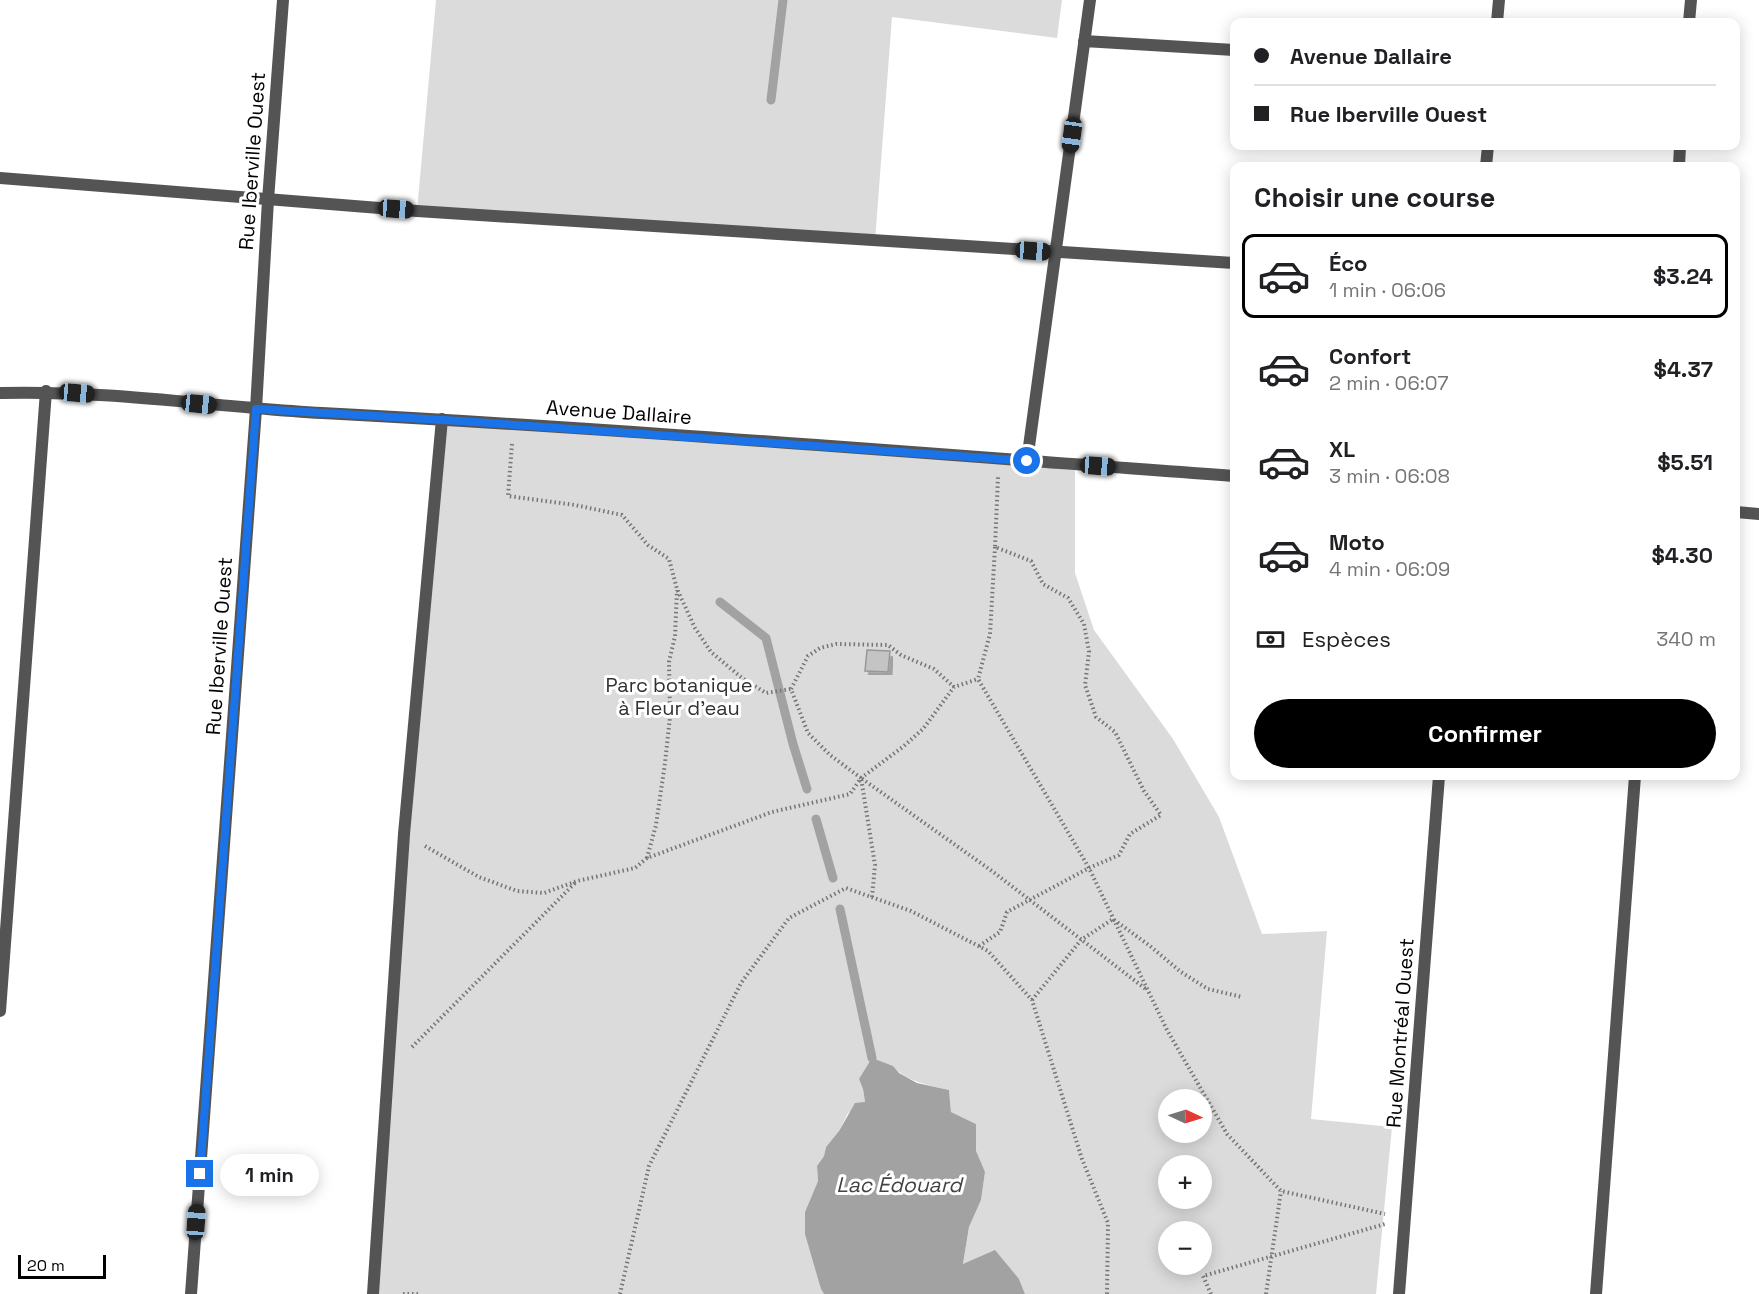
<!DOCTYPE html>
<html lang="fr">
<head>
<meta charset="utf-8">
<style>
	:root { --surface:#fff; --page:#f6f6f6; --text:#202124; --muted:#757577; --line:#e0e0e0; --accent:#000 }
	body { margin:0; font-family:"Space Grotesk",sans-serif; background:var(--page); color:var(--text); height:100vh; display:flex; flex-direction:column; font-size:22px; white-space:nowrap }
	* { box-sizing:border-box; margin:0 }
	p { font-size:20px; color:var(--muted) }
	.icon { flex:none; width:33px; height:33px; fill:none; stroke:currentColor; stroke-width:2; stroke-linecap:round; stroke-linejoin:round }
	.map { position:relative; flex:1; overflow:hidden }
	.details { position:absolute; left:1230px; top:162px; width:510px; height:618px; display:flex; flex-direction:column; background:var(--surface); border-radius:12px; box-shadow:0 3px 15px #0003 }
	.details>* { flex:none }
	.guide { position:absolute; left:1230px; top:18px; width:510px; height:132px; border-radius:12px; box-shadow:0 3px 15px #0003; display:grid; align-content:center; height:132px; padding:0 24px; background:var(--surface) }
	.needle { width:39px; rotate:94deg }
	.fabs { position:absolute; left:1158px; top:1089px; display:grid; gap:12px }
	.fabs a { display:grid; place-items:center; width:54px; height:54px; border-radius:50%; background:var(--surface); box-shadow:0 3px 15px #0003; font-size:30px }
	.scale { position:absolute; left:18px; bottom:15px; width:88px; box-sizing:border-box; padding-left:6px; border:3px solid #000; border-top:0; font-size:16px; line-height:21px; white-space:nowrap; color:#000; -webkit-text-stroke:4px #fff; paint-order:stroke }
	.end { position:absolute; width:27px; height:27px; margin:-14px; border:8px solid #1a73e8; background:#fff; box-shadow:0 0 0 3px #fff }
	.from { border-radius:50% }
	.bubble { position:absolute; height:42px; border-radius:21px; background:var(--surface); box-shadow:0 3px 15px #0003; font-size:20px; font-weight:800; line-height:42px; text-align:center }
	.car { position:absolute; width:18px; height:36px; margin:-18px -9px; border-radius:8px; box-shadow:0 0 4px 2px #0007; background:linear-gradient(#222 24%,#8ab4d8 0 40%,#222 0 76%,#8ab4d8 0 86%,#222 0) }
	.guide b { display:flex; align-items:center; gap:21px; height:57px; font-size:22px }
	.guide b+b { border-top:2px solid var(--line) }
	.guide i { width:15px; height:15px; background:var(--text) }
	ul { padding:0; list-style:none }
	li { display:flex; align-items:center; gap:18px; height:84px; margin:0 12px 9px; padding:0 12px; border:3px solid transparent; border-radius:12px }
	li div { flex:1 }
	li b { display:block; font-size:22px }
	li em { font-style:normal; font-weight:800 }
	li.active { border-color:var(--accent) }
	li>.icon { width:54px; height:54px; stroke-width:1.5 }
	h2 { padding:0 24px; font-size:27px; line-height:72px }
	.pay { display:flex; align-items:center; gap:15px; height:66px; padding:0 24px; font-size:22px }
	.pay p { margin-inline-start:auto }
	.primary-button { display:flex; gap:12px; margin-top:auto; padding:12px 24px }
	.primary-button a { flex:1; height:69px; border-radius:36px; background:var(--accent); color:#fff; font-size:24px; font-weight:800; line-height:69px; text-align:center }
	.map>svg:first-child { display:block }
	.green { fill:#dbdbdb; fill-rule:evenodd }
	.water { fill:#a2a2a2 }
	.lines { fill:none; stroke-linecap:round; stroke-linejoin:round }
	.stream { stroke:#a2a2a2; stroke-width:9 }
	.building { fill:#c4c4c4; stroke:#989898; stroke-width:1.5; filter:url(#shadow) }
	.path { stroke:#767676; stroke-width:4; stroke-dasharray:1.5 3; stroke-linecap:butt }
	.service { stroke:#545454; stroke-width:12 }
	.minor { stroke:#545454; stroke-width:12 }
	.tertiary { stroke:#545454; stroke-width:12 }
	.route { stroke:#1a73e8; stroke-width:8 }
	.labels { text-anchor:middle; stroke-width:6; stroke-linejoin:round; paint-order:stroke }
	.street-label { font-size:20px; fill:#000; stroke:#fff }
	.park-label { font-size:20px; fill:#323232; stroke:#fff }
	.water-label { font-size:21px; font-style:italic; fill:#434343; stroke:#fff }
</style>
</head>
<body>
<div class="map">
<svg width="1759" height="1294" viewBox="0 0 1759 1294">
	<defs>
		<filter id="shadow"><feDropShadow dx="3.5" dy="6" stdDeviation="0" flood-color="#0004"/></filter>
	</defs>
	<rect width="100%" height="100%" fill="#fff"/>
	<path class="green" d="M436 0H1062L1057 38 892 17 875 241 417 211Z
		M442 419 1075 464V573L1094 630 1173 739 1219 817 1262 934 1327 931 1311 1119 1392 1127 1376 1294H1025L1019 1279 963 1265 969 1227 981 1200 985 1172 975 1151 976 1124 951 1112 949 1090C928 1085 908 1082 892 1066L859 1079 863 1089 865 1102 848 1113 839 1131 826 1147 824 1156 817 1166 818 1181 805 1212 821 1289 824 1294H373ZM1168 1100H1202V1132H1168ZM1168 1166H1202V1198H1168ZM1168 1232H1202V1264H1168Z"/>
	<path class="water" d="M872 1058 893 1066 899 1073 917 1083 949 1090 951 1112 976 1124V1151L985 1172 981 1200 969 1227 963 1264 995 1250 1019 1279 1025 1294H824L821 1289 805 1234V1212L818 1181 817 1166 824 1156 826 1147 839 1131 855 1103 865 1102 863 1089 859 1079Z"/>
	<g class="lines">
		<path class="stream" d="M771 100 783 0
			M720 602 766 638 793 744 807 789
			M816 819 833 878
			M840 909 872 1058"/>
	</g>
	<path class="building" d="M867 650 890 651 888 672 865 671Z"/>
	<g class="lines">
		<path class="path" d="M512 444 508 496 575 505 622 515 648 545 669 559 677 589 695 628 711 652 742 678 766 693 791 689
			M995 547 990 634 978 679 1089 868 1167 1030 1227 1134 1281 1191 1385 1214
			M861 778 830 755 808 733 791 689 808 656 820 648 836 644 888 645 901 655 934 669 954 687
			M425 846 479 877 517 891 544 893 577 881 635 868 647 858 772 812 850 794 861 778 904 746 923 729 954 687 978 679
			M647 858 656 825 665 763 670 717 669 662 675 636 677 590
			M872 897 875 865 861 778 992 871 1147 990
			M979 946 1000 932 1007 912 1089 868 1119 855 1130 834 1161 815 1144 791 1115 732 1096 717 1085 685 1089 652 1084 624 1068 598 1043 584 1031 561 995 547 998 477
			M1032 1000 1081 940 1113 919 1150 946 1181 972 1208 989 1242 997
			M412 1047 576 882
			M403 1294H421
			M620 1294 649 1166 741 983 789 918 846 888 911 911 988 951 1032 1000 1082 1159 1108 1223 1107 1294
			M1211 1294 1203 1276 1385 1224
			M1266 1294 1281 1191"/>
		<path class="service" d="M1689 22 1691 0
			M1679 166 1680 146
			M0 178 417 211 1234 263
			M0 1011 46 391
			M373 1294 404 834 442 419
			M1596 1294 1635 776"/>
		<path class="minor" d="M1497 22 1499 0
			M1084 41 1234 50
			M1486 166 1488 146
			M1027 461 1090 0
			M191 1294 256 409 268 200 283 0
			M1399 1294 1439 776"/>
		<path class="tertiary" d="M0 393C108 390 215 407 322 413 627 429 931 454 1234 476
			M1736 512 1759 514"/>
	</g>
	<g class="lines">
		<path class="route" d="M200 1174 256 409 460 421 1027 461"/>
	</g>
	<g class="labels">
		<g class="street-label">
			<text transform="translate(252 161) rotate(-86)" y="7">Rue Iberville Ouest</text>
			<text transform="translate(619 412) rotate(4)" y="7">Avenue Dallaire</text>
			<text transform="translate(219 646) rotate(-86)" y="7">Rue Iberville Ouest</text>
			<text transform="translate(1400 1033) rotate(-86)" y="7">Rue Montréal Ouest</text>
		</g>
		<g class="park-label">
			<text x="679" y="692">Parc botanique<tspan x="679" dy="23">à Fleur d'eau</tspan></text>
		</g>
		<g class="water-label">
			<text x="899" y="1192">Lac Édouard</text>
		</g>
	</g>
</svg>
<div class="fabs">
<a><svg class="needle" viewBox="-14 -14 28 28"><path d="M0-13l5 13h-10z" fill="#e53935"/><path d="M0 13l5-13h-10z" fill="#757577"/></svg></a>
<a>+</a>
<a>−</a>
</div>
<div class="scale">20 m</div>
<i class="end from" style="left:1027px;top:461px"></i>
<i class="end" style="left:200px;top:1174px"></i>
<div class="bubble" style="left:220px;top:1154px;width:99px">1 min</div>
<i class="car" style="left:1072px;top:135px;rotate:188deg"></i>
<i class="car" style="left:396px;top:209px;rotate:94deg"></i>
<i class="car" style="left:1033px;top:251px;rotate:94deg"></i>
<i class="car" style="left:77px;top:393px;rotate:95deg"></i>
<i class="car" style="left:199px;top:404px;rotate:96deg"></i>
<i class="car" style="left:1098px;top:466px;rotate:94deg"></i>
<i class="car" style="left:196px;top:1222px;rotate:4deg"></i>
<div class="guide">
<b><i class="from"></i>Avenue Dallaire</b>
<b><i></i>Rue Iberville Ouest</b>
</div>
<section class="details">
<h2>Choisir une course</h2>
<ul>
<li class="active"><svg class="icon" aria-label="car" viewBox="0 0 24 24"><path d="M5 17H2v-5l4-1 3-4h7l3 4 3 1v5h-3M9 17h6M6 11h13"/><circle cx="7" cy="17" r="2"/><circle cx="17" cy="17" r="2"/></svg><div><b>Éco</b><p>1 min · 06:06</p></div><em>$3.24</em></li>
<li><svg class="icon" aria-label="car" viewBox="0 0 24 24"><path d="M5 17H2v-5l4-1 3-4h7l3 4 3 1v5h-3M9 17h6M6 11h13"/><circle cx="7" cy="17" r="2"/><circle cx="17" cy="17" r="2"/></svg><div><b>Confort</b><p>2 min · 06:07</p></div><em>$4.37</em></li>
<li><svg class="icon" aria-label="car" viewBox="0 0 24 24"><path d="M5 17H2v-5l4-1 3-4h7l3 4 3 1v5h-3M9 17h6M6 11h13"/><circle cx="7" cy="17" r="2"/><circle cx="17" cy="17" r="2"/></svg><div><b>XL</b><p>3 min · 06:08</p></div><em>$5.51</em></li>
<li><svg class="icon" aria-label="car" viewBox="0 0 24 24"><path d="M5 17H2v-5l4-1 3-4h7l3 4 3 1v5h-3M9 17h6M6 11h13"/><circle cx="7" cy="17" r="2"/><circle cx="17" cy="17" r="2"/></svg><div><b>Moto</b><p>4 min · 06:09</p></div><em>$4.30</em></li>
</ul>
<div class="pay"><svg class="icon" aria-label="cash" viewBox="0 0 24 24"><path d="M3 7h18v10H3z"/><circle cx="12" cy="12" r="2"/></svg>Espèces<p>340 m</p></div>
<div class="primary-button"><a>Confirmer</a></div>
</section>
</div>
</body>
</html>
